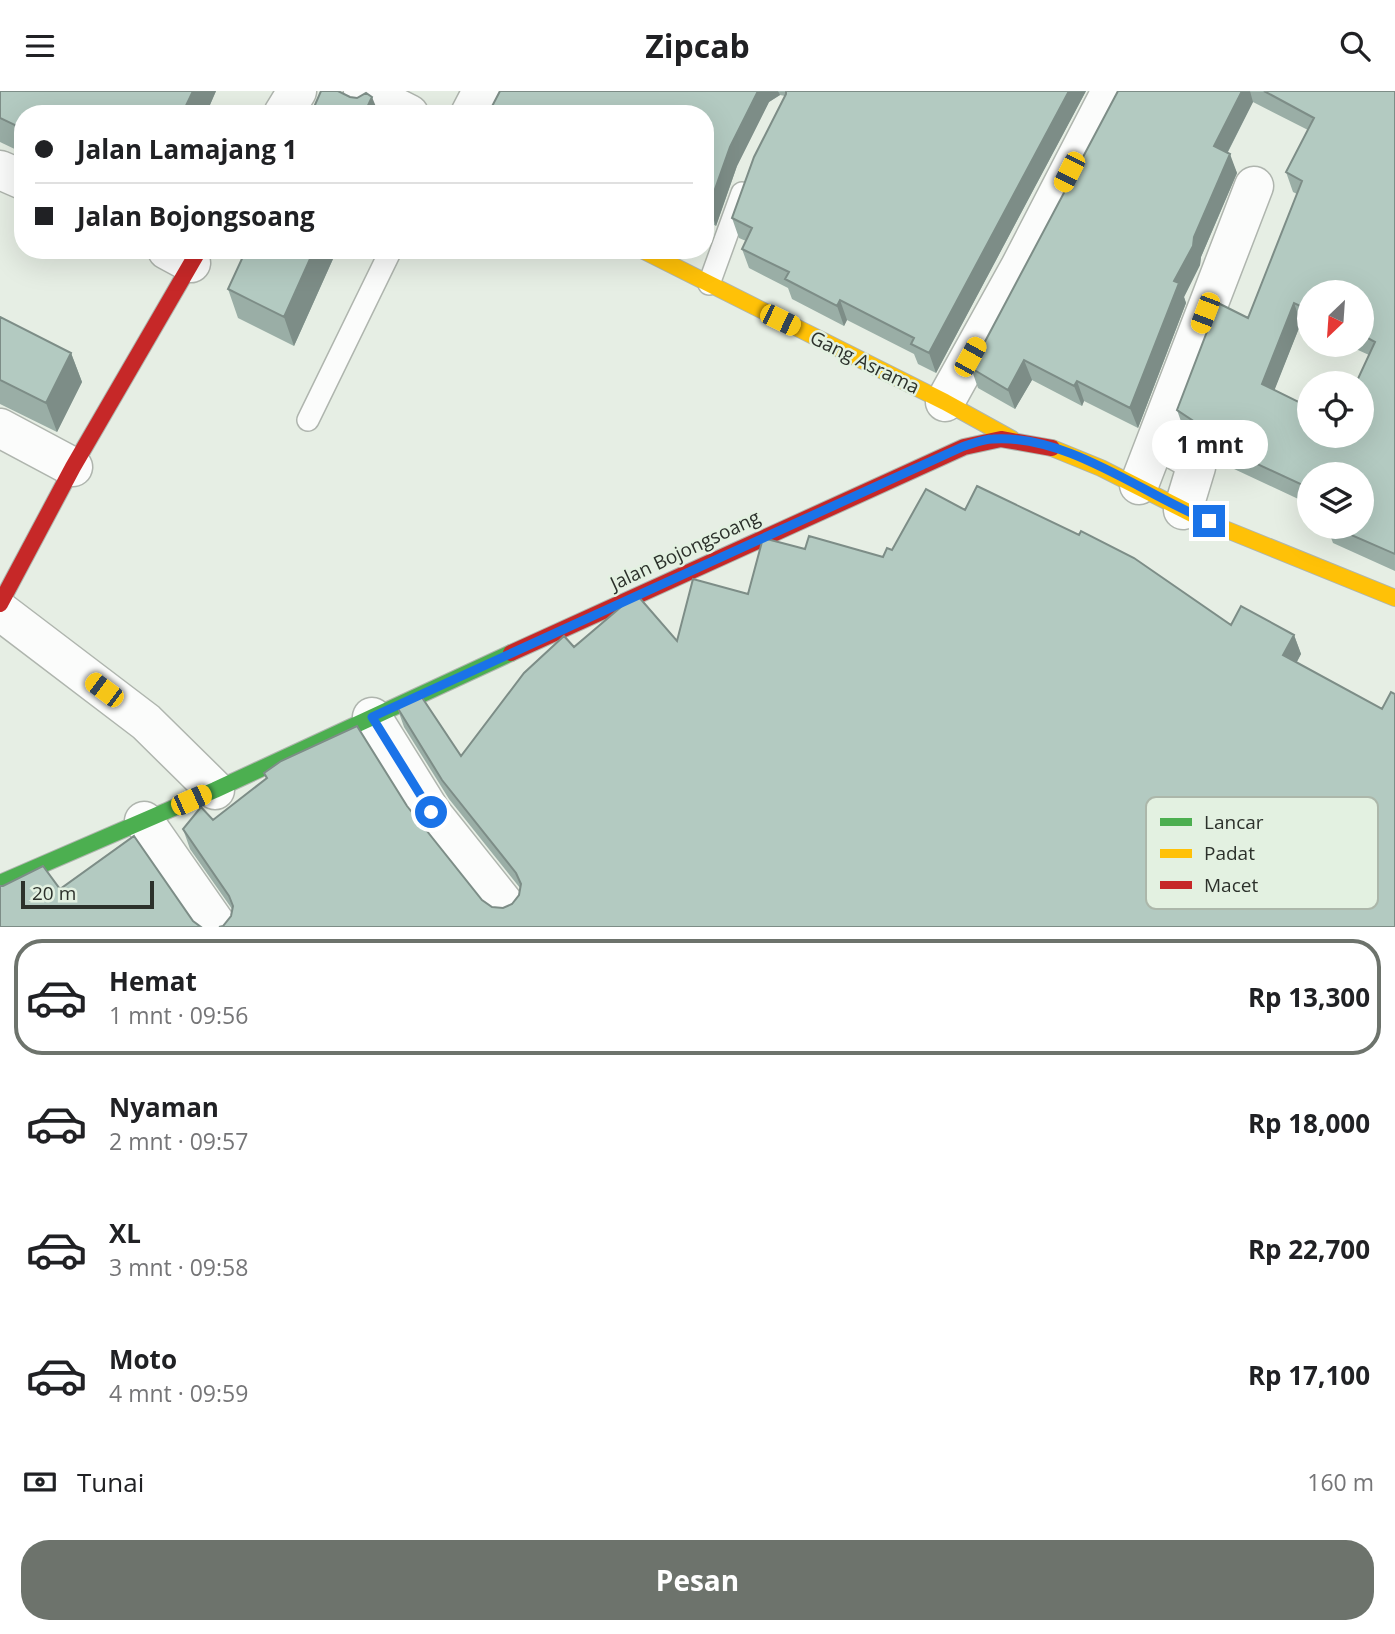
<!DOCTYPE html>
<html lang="id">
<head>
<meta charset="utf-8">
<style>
	:root { --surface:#fff; --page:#f6f6f6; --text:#202124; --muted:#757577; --line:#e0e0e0; --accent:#6d736c }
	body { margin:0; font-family:"Open Sans",sans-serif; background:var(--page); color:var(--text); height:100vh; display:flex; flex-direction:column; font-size:26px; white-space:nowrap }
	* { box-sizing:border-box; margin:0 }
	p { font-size:23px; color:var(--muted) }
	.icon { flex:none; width:38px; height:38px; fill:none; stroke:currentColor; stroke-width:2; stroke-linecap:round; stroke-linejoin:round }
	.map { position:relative; height:836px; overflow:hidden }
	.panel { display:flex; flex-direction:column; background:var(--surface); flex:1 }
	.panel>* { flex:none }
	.guide { position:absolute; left:14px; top:14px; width:700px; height:154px; border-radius:28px; box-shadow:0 7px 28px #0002; display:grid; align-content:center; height:154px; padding:0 21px; background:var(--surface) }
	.needle { width:46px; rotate:205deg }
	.controls { position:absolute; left:1297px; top:189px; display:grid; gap:14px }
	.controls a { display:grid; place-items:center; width:77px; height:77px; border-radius:50%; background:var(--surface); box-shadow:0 7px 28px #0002; font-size:35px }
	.scale { position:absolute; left:21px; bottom:18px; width:133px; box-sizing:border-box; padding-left:7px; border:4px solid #2c312b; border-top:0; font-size:19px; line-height:24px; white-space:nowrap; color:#2c312b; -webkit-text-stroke:5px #e3f1e1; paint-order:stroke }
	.end { position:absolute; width:32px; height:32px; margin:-16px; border:9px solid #1a73e8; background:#fff; box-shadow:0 0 0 4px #fff }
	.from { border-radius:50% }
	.bubble { position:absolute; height:49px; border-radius:24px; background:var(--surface); box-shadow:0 7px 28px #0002; font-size:23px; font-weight:700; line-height:49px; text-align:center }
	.car { position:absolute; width:21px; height:42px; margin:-21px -10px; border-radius:9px; box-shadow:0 0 5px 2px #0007; background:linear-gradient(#f5c518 24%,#345 0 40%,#f5c518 0 76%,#345 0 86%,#f5c518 0) }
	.guide b { display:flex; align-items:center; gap:24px; height:66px; font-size:26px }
	.guide b+b { border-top:2px solid var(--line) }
	.guide i { width:18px; height:18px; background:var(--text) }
	ul { padding:12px 0 0; list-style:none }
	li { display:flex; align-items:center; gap:21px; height:116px; margin:0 14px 10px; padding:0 7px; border:4px solid transparent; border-radius:28px }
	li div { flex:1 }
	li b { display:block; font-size:26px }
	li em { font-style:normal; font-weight:700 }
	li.active { border-color:var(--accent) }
	li>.icon { width:63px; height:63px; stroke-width:1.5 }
	.pay { display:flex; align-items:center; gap:18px; height:77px; padding:0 21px; font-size:26px }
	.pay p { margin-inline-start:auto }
	.button { display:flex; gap:14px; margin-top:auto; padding:14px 21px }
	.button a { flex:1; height:80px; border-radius:28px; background:var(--accent); color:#fff; font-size:28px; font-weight:700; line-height:80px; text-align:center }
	header { display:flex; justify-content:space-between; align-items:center; height:91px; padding:0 21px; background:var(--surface); font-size:32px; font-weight:700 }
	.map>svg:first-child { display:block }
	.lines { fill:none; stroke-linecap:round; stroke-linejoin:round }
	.lane-casing { stroke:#afb5ae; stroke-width:24 }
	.street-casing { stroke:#afb5ae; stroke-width:41 }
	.fast-casing { stroke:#afb5ae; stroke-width:18 }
	.slow-casing { stroke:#afb5ae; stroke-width:18 }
	.jam-casing { stroke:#afb5ae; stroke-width:18 }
	.lane { stroke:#fbfcfb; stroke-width:21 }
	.street { stroke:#fbfcfb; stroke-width:38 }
	.fast { stroke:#4caf50; stroke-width:16 }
	.slow { stroke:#ffc107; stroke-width:16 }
	.jam { stroke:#c62828; stroke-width:16 }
	.wall { fill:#9aaea6; fill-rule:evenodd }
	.shaded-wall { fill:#7d8d87 }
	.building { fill:#b3cac1; stroke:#7d8d87; stroke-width:2; fill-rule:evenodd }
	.route { stroke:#1a73e8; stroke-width:9 }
	.labels { text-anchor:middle; stroke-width:5; stroke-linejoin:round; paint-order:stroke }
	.street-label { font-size:19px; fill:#2c312b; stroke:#e3f1e1 }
	.key { fill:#e3f1e1; stroke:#acb7aa; stroke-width:2 }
	.key-label { font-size:19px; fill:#2c312b }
</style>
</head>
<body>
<header><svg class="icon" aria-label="menu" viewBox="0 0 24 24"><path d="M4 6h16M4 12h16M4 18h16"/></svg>Zipcab<svg class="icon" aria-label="search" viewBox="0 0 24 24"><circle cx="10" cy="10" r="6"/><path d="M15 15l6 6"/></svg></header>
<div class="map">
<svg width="1395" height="836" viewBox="0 0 1395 836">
	<rect width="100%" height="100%" fill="#e6eee4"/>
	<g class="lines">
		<g class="lane-casing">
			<path id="lane" d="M709 193 742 102
				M308 329 391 159"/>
		</g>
		<g class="street-casing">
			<path id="street" d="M363 0 409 23
				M283 23 297 0
				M470 23 482 0
				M0 79 23 89
				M167 159 191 172
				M945 311 1020 176 1111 0
				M0 337 73 376
				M1157 349 1190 367 1196 376 1183 419
				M1139 394 1254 95
				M0 520 146 631 215 699
				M372 626 431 721 506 815
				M144 730 218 836"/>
		</g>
		<g class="fast-casing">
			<path id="fast" d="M0 792 215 699 511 562"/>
		</g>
		<g class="slow-casing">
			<path id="slow" d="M642 159 945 311 1012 348
				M1052 357 1101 377 1210 432 1395 507"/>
		</g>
		<g class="jam-casing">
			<path id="jam" d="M0 513 73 376 199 159
				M511 562 964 356 1001 348 1052 357"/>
		</g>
		<use href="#lane" class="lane"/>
		<use href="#street" class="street"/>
		<use href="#fast" class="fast"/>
		<use href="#slow" class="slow"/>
		<use href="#jam" class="jam"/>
	</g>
	<path class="wall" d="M0 0H216L206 23H23V62L0 51Z
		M500 0H1086L936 282 918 273 914 263 847 229 844 235 792 208 788 197 749 177 742 158 746 150 739 147 732 127 785 5 780 4 769 11 737 75 716 135 705 129V23Z
		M1118 0H1395V480L1333 452 1327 436H1362V383H1309V413L1217 370 1214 360 1208 354 1184 339 1177 319 1248 227 1297 103 1293 101 1286 81 1308 39 1253 11 1228 61 1237 82 1201 166 1200 174 1184 206 1186 212 1138 337 1084 310 1082 315 1032 289 1015 318 978 297 971 277ZM1309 201H1362V254H1347L1369 264 1362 345 1274 299 1301 232 1309 236Z
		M337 159 294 255 238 227 228 198Z
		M0 226 71 262 82 291 57 341 0 313Z
		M965 419 1231 534 1294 544 1301 563 1296 572 1395 836 223 835 231 825 232 818 190 758 183 738 213 729 266 688 264 682 407 715 482 809 492 816 503 817 512 813 519 804 520 797 449 708 404 636 397 616 461 665 574 556 677 550 748 503 805 458 883 466 892 459Z"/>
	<path class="shaded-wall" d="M193 0H216L206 23H182Z
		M758 0H778L780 4 769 11 737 75 716 135 709 115 730 56Z
		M1069 0H1086L936 282 929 262Z
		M1242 0H1250L1253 11 1221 74 1214 55Z
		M372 6 379 23H364Z
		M1230 63 1237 82 1201 166 1200 174 1184 206 1186 212 1138 337 1130 317 1174 190Z
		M314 159H337L294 255 284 226Z
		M840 209 847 229 844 235 837 215Z
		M1294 212 1301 232 1269 313 1262 293Z
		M71 262 82 291 57 341 46 312Z
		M1024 269 1032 289 1015 318 1008 299Z
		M1077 290 1084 310 1082 315 1074 295Z
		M1294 544 1301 563 1290 584 1283 564Z"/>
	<path class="building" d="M0 0H193L182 23H23V38L0 27Z
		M321 0H338L350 6 357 7 366 2 372 6 364 23H311Z
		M500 0H758L730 56 709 115 705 113V23H488Z
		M786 0H1069L929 262 911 253 914 247 840 209 837 215 785 188 789 181 742 158 752 137 732 127 754 66 786 3Z
		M1118 0H1242L1214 55 1230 63 1194 146 1193 155 1174 190 1179 192 1130 317 1077 290 1074 295 1024 269 1008 299 971 277Z
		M1264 0H1395V463L1333 436H1362V383H1309V397L1210 351 1212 346 1201 335 1177 319 1218 212 1248 227 1302 90 1286 81 1314 27ZM1309 201H1362V244L1375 251 1356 292H1362V345H1309V316L1262 293 1294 212 1309 219Z
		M246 159H314L284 226 228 198Z
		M0 226 71 262 46 312 0 289Z
		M977 395 1079 444 1081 440 1134 467 1231 534 1241 515 1294 544 1283 564 1382 618 1391 601 1395 603V836H219L223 835 231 825 233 815 229 805 183 738 201 716 213 729 267 687 264 682 281 670 357 635 407 715 482 809 492 816 503 817 512 813 519 804 521 793 516 782 442 689 397 616 421 605 461 665 524 582 564 545 574 556 628 510 638 505 677 550 693 488 748 503 763 447 805 458 809 445 883 466 887 457 892 459 926 398 965 419Z
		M134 745 193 830 201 836H0V795H3L43 775 60 798Z"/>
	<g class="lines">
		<path class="route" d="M431 721 372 626 962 356C972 353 983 348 993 348 1067 343 1143 403 1209 430"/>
	</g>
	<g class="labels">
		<g class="street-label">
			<text transform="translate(865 271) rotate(26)" y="7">Gang Asrama</text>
			<text transform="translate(685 459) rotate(-25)" y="7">Jalan Bojongsoang</text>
		</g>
	</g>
	<rect x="1146" y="706" width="232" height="112" rx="10" class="key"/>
	<rect x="1160" y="727" width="32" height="8" fill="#4caf50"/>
	<rect x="1160" y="758" width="32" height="9" fill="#ffc107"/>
	<rect x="1160" y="790" width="32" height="8" fill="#c62828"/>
	<g class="key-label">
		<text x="1204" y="738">Lancar</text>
		<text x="1204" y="769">Padat</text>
		<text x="1204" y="801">Macet</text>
	</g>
</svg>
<div class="controls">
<a><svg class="needle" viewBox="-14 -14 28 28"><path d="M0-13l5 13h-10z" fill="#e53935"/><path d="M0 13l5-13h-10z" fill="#757577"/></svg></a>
<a><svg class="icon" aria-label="locate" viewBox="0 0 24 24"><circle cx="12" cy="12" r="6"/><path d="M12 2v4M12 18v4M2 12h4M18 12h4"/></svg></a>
<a><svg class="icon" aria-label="layers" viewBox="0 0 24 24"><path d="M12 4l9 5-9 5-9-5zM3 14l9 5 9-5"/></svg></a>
</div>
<div class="scale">20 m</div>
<i class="end from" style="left:431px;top:721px"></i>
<i class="end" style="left:1209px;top:430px"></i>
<div class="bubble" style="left:1152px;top:329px;width:116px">1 mnt</div>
<i class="car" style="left:1069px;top:81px;rotate:207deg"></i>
<i class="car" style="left:1205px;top:222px;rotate:201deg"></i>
<i class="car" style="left:780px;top:229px;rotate:116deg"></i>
<i class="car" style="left:970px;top:266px;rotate:29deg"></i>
<i class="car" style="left:104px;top:599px;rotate:307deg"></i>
<i class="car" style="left:191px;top:709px;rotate:66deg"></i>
<div class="guide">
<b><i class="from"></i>Jalan Lamajang 1</b>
<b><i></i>Jalan Bojongsoang</b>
</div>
</div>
<section class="panel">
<ul>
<li class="active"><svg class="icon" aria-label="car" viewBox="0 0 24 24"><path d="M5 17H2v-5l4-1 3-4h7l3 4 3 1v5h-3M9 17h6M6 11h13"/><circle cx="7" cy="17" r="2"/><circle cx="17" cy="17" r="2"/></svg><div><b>Hemat</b><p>1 mnt · 09:56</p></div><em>Rp 13,300</em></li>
<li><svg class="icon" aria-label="car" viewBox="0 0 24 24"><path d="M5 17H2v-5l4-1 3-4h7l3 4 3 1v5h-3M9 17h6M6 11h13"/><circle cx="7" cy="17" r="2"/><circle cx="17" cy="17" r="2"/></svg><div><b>Nyaman</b><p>2 mnt · 09:57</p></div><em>Rp 18,000</em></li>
<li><svg class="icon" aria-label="car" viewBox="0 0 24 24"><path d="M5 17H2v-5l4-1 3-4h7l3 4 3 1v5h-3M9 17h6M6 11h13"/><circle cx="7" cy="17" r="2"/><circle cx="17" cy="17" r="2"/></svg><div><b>XL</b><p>3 mnt · 09:58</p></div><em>Rp 22,700</em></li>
<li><svg class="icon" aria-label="car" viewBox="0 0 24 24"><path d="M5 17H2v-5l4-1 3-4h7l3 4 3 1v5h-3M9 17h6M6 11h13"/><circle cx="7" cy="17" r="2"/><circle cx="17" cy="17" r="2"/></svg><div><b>Moto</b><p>4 mnt · 09:59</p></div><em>Rp 17,100</em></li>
</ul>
<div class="pay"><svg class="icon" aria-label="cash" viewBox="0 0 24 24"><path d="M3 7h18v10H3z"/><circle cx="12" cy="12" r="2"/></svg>Tunai<p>160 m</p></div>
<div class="button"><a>Pesan</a></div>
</section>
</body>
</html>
